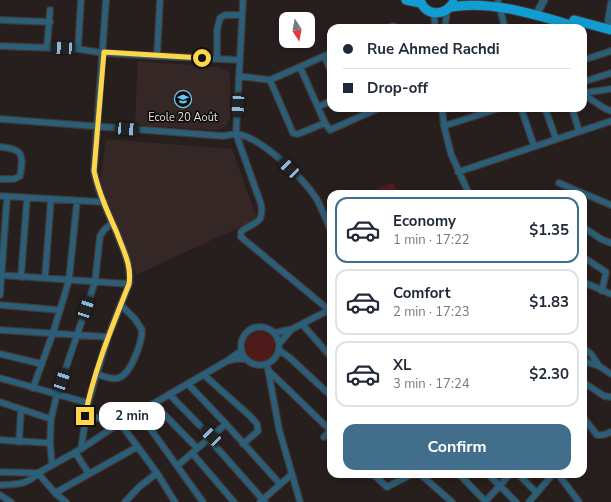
<!DOCTYPE html>
<html lang="en">
<head>
<meta charset="utf-8">
<style>
	:root { --surface:#fff; --page:#f6f6f7; --text:#1f2937; --muted:#747a83; --line:#e0e1e3; --accent:#406e8b }
	body { margin:0; font-family:"Nunito Sans",sans-serif; background:var(--page); color:var(--text); height:100vh; display:flex; flex-direction:column; font-size:15px; white-space:nowrap }
	* { box-sizing:border-box; margin:0 }
	p { font-size:13px; color:var(--muted) }
	.icon { flex:none; width:22px; height:22px; fill:none; stroke:currentColor; stroke-width:2; stroke-linecap:round; stroke-linejoin:round }
	.map { position:relative; flex:1; overflow:hidden }
	.sheet { position:absolute; left:327px; top:190px; width:260px; height:288px; display:flex; flex-direction:column; background:var(--surface); border-radius:12px; box-shadow:0 2px 10px #0003 }
	.sheet>* { flex:none }
	.hud { position:absolute; left:327px; top:24px; width:260px; height:88px; border-radius:12px; box-shadow:0 2px 10px #0003; display:grid; align-content:center; height:88px; padding:0 16px; background:var(--surface) }
	.needle { width:26px; rotate:169deg }
	.controls { position:absolute; left:279px; top:12px; display:grid; gap:8px }
	.controls a { display:grid; place-items:center; width:36px; height:36px; border-radius:8px; background:var(--surface); box-shadow:0 2px 10px #0003; font-size:20px }
	.end { position:absolute; width:18px; height:18px; margin:-9px; border:5px solid #ffd54a; background:#111; box-shadow:0 0 0 2px #111 }
	.from { border-radius:50% }
	.bubble { position:absolute; height:28px; border-radius:12px; background:var(--surface); box-shadow:0 2px 10px #0003; font-size:13px; font-weight:700; line-height:28px; text-align:center }
	.car { position:absolute; width:12px; height:24px; margin:-12px -6px; border-radius:5px; box-shadow:0 0 3px 1px #0007; background:linear-gradient(#222 24%,#8ab4d8 0 40%,#222 0 76%,#8ab4d8 0 86%,#222 0) }
	.hud b { display:flex; align-items:center; gap:14px; height:38px; font-size:15px }
	.hud b+b { border-top:1px solid var(--line) }
	.hud i { width:10px; height:10px; background:var(--text) }
	ul { padding:7px 0 0; list-style:none }
	li { display:flex; align-items:center; gap:12px; height:66px; margin:0 8px 6px; padding:0 8px; border:2px solid var(--line); border-radius:12px }
	li div { flex:1 }
	li b { display:block; font-size:15px }
	li em { font-style:normal; font-weight:700 }
	li.active { border-color:var(--accent) }
	li>.icon { width:36px; height:36px; stroke-width:1.5 }
	.cta { display:flex; gap:8px; margin-top:auto; padding:8px 16px }
	.cta a { flex:1; height:46px; border-radius:12px; background:var(--accent); color:#fff; font-size:16px; font-weight:700; line-height:46px; text-align:center }
	.map>svg:first-child { display:block }
	.built { fill:#352726 }
	.green { fill:#4e1b1a }
	.lines { fill:none; stroke-linecap:round; stroke-linejoin:round }
	.minor-casing { stroke:#423a39; stroke-width:8 }
	.tertiary-casing { stroke:#423a39; stroke-width:9 }
	.primary-casing { stroke:#423a39; stroke-width:11 }
	.minor { stroke:#2b5f79; stroke-width:5.5 }
	.tertiary { stroke:#2b5f79; stroke-width:7 }
	.primary { stroke:#109dd2; stroke-width:9 }
	.route { stroke:#ffd54a; stroke-width:5 }
	.labels { text-anchor:middle; stroke-width:3; stroke-linejoin:round; paint-order:stroke }
	.poi-label { font-size:11px; fill:#e7e2e1; stroke:#0d0a0a }
</style>
</head>
<body>
<div class="map">
<svg width="611" height="502" viewBox="0 0 611 502">
	<rect width="100%" height="100%" fill="#271f1e"/>
	<path class="built" d="M138 61 218 67 225 70 230 74V117L227 125 222 129 214 130 135 125Z
		M106 139 232 149 257 219 136 275 100 182Z"/>
	<path class="green" d="M393 182 399 194H365Z
		M245 347a15 15 0 1 1 30 0a15 15 0 1 1-30 0Z"/>
	<g class="lines">
		<g class="minor-casing">
			<path id="minor" d="M243 0 236 134 261 204C264 223 257 221 243 230L241 232V237L329 310
				M498 1 505 28
				M434 13 435 28
				M0 20 50 22
				M388 28 393 26 398 28
				M445 28 447 10
				M609 30 608 20 611 3
				M0 46 78 49 104 53 157 56 240 60
				M47 47 50 10
				M78 49 81 0
				M157 56 160 0
				M324 56 331 71
				M217 59V30L220 18 225 15H242
				M583 60 611 51
				M300 67 325 123 330 130 379 108
				M239 76 270 80 293 133 298 134 325 123
				M270 80 331 53
				M583 82 611 73
				M583 93 611 89
				M583 94 604 108 611 111
				M318 107 331 101
				M442 108 444 126 451 154 469 194
				M521 108 534 146
				M545 108 556 139
				M572 108 579 131
				M0 119 224 136C228 135 232 134 236 134 260 136 303 178 316 198 322 208 326 220 331 231
				M444 126 500 108
				M0 147C23 149 24 154 20 176L14 179H0
				M458 172 611 121
				M559 183 611 205
				M0 196 104 202
				M583 227 601 239 611 243
				M583 257 606 272 602 291
				M0 275 129 284
				M21 277 27 198
				M45 278 51 199
				M583 282 611 294
				M0 295 7 197
				M0 305 59 310
				M302 324 331 357
				M241 346a19 19 0 1 1 38 0a19 19 0 1 1-38 0Z
				M0 330 108 337
				M274 333 292 329 331 309
				M279 344 292 329
				M583 348 591 354 599 366
				M279 350 289 357 331 396
				M241 351 227 361 235 359H246
				M0 354 42 364
				M583 361 599 366 611 374
				M267 364 279 429 300 502
				M269 371 331 431
				M97 374C103 376 111 380 118 378 131 375 142 342 142 330L135 319 121 305
				M204 375 250 416 257 424 258 431 243 444
				M0 378 88 403
				M583 382 604 396 611 397
				M188 384 226 424 280 484
				M33 388 53 333 69 280 77 201
				M170 395 211 437
				M0 402 51 419
				M154 404 197 448
				M139 413 203 502
				M85 415 120 423 157 473 175 502
				M583 417 597 435H603L611 432
				M324 437 331 430
				M209 439 265 502
				M0 440 50 443
				M19 442 21 409
				M81 449 88 403 108 337 129 284C132 265 123 250 117 233 108 213 98 193 94 171L106 0
				M75 452 89 474
				M192 453 234 502
				M52 465 50 443 51 419 57 394 95 282 100 236 104 230 112 223
				M177 466 226 424
				M0 472 38 473
				M373 474 387 487 412 474
				M420 474 452 502
				M459 474 486 502
				M488 474 516 502
				M518 474 537 493
				M558 474 579 502
				M0 485C15 484 28 485 38 473
				M55 493 137 447
				M0 495 11 502
				M66 502 55 493 38 473 81 449 120 423 227 361
				M125 502 139 487 157 473
				M260 502 292 474
				M485 502 510 474
				M529 502 553 474"/>
		</g>
		<g class="tertiary-casing">
			<path id="tertiary" d="M536 15 544 0"/>
		</g>
		<g class="primary-casing">
			<path id="primary" d="M406 0 421 3
				M420 0C425 16 444 17 453 3
				M451 7C494 0 539 16 581 28
				M574 20 611 30"/>
		</g>
		<use href="#minor" class="minor"/>
		<use href="#tertiary" class="tertiary"/>
		<use href="#primary" class="primary"/>
	</g>
	<g class="lines">
		<path class="route" d="M85 416C94 370 112 327 129 284 132 265 123 250 117 233 108 213 99 193 94 171L104 52 202 58"/>
	</g>
	<defs>
		<g id="school-ring" transform="scale(0.9)"><circle r="9.5" fill="#0d0a0a" stroke="#69c3f1" stroke-width="1.5"/><path d="M0-5L7-2L0 1L-7-2ZM-4 1L0 2.5L4 1V4Q0 6-4 4Z" fill="#69c3f1"/></g>
	</defs>
	<g fill-rule="evenodd">
		<use href="#school-ring" x="183" y="99"/>
	</g>
	<g class="labels">
		<g class="poi-label">
			<text x="183" y="121">Ecole 20 Août</text>
		</g>
	</g>
</svg>
<div class="controls">
<a><svg class="needle" viewBox="-14 -14 28 28"><path d="M0-13l5 13h-10z" fill="#e53935"/><path d="M0 13l5-13h-10z" fill="#747a83"/></svg></a>
</div>
<i class="end from" style="left:202px;top:58px"></i>
<i class="end" style="left:85px;top:416px"></i>
<div class="bubble" style="left:99px;top:402px;width:66px">2 min</div>
<i class="car" style="left:63px;top:48px;rotate:273deg"></i>
<i class="car" style="left:238px;top:105px;rotate:183deg"></i>
<i class="car" style="left:127px;top:129px;rotate:94deg"></i>
<i class="car" style="left:289px;top:168px;rotate:314deg"></i>
<i class="car" style="left:86px;top:308px;rotate:19deg"></i>
<i class="car" style="left:62px;top:380px;rotate:19deg"></i>
<i class="car" style="left:211px;top:436px;rotate:314deg"></i>
<div class="hud">
<b><i class="from"></i>Rue Ahmed Rachdi</b>
<b><i></i>Drop-off</b>
</div>
<section class="sheet">
<ul>
<li class="active"><svg class="icon" aria-label="car" viewBox="0 0 24 24"><path d="M5 17H2v-5l4-1 3-4h7l3 4 3 1v5h-3M9 17h6M6 11h13"/><circle cx="7" cy="17" r="2"/><circle cx="17" cy="17" r="2"/></svg><div><b>Economy</b><p>1 min · 17:22</p></div><em>$1.35</em></li>
<li><svg class="icon" aria-label="car" viewBox="0 0 24 24"><path d="M5 17H2v-5l4-1 3-4h7l3 4 3 1v5h-3M9 17h6M6 11h13"/><circle cx="7" cy="17" r="2"/><circle cx="17" cy="17" r="2"/></svg><div><b>Comfort</b><p>2 min · 17:23</p></div><em>$1.83</em></li>
<li><svg class="icon" aria-label="car" viewBox="0 0 24 24"><path d="M5 17H2v-5l4-1 3-4h7l3 4 3 1v5h-3M9 17h6M6 11h13"/><circle cx="7" cy="17" r="2"/><circle cx="17" cy="17" r="2"/></svg><div><b>XL</b><p>3 min · 17:24</p></div><em>$2.30</em></li>
</ul>
<div class="cta"><a>Confirm</a></div>
</section>
</div>
</body>
</html>
